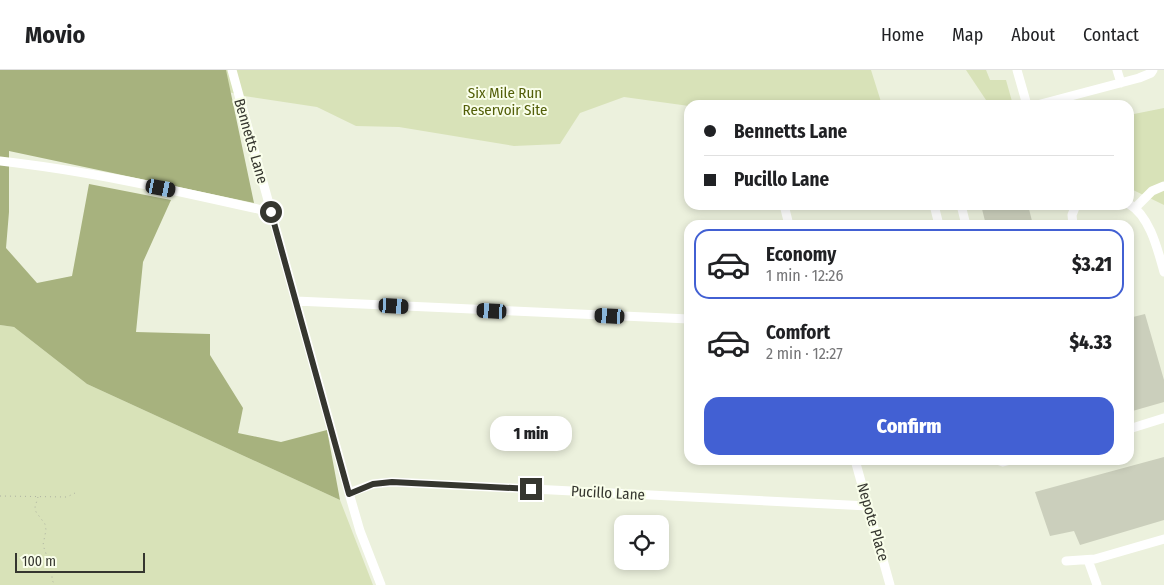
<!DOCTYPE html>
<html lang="en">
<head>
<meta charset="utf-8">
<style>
	:root { --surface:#fff; --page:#f2f2f2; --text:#202124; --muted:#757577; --line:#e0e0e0; --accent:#4260d3 }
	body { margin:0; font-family:"Fira Sans Condensed",sans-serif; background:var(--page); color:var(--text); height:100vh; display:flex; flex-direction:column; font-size:19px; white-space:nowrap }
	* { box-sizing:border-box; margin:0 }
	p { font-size:16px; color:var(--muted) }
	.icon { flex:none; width:28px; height:28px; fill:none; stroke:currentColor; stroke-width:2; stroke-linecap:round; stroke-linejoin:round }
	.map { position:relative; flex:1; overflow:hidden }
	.details { position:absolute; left:684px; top:150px; width:450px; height:245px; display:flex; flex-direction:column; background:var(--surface); border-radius:15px; box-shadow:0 2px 8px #0003 }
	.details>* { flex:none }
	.banner { position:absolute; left:684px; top:30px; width:450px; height:110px; border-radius:15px; box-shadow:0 2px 8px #0003; display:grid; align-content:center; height:110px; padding:0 20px; background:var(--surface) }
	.tools { position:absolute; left:614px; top:445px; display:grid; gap:10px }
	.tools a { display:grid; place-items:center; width:55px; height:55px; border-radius:10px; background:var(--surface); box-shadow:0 2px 8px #0003; font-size:25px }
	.scale { position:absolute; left:15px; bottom:12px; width:130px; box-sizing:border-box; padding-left:5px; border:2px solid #35362f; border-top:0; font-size:14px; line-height:18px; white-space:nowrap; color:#35362f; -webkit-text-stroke:4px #f9feea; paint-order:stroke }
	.end { position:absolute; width:22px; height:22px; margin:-11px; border:6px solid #35362f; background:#fff; box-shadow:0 0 0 2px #fff }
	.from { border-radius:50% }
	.bubble { position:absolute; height:35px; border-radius:15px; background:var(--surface); box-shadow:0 2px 8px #0003; font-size:16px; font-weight:800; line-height:35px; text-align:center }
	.car { position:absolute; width:15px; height:30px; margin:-15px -8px; border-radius:6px; box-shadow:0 0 4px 1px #0007; background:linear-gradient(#222 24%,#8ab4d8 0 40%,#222 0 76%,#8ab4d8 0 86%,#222 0) }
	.banner b { display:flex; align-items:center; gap:18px; height:48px; font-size:19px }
	.banner b+b { border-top:1px solid var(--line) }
	.banner i { width:12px; height:12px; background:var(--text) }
	ul { padding:9px 0 0; list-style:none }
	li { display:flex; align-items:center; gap:15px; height:70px; margin:0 10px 8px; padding:0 10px; border:2px solid transparent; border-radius:15px }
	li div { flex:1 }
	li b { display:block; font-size:19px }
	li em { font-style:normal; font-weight:800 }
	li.selected { border-color:var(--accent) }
	li>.icon { width:45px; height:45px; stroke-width:1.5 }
	.cta { display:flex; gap:10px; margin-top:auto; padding:10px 20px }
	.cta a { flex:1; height:58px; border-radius:15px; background:var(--accent); color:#fff; font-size:20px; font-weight:800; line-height:58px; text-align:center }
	header { display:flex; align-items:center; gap:30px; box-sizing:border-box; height:70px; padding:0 25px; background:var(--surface); border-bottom:1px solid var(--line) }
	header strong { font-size:24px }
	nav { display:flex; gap:28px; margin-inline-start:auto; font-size:18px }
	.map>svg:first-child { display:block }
	.green { fill:#d8e2b8 }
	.forest { fill:#a7b27e }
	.building { fill:#cbcfbc }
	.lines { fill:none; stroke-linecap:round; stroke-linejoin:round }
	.path { stroke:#adb1a1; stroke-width:1; stroke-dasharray:1 4; stroke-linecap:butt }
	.minor { stroke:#fff; stroke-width:9 }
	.route { stroke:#35362f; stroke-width:6 }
	.labels { text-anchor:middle; stroke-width:4; stroke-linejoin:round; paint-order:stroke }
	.park-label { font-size:15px; fill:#535f09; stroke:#f9feea }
	.street-label { font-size:15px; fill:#35362f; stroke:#f9feea }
</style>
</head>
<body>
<header>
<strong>Movio</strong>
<nav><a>Home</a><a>Map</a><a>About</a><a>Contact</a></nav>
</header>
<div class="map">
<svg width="1164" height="515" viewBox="0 0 1164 515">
	<rect width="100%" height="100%" fill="#ecf1dd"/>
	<path class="green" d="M71 0H871L882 35 689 36 624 27 580 43 560 74 514 76 399 57 356 56 317 37 244 26 225 21Z
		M966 0H986L990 10H1006L1013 35H962L986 30Z
		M1164 38V135L1129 118V45Z
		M0 255 14 257 87 314 340 430 373 515H0Z"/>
	<path class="forest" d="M0 0H226L254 133 9 81V142L6 178 37 213 72 206 89 114 171 130 143 192 136 262 210 264V285L243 338 238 363 281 372 327 360 340 430 87 314 14 257 0 255Z"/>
	<path class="building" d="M981 135H1028L1033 155H986Z
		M1145 244 1164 310V332L1129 342V248Z
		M1164 387V450L1080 475 1074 461 1050 466 1035 422Z"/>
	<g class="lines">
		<path class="path" d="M0 426 67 427 75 423
			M38 427 35 437 36 442 45 454 46 460 43 475 52 501V510L55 515"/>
		<path class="minor" d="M232 0 349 423 360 461 381 515
			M1017 0 1027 35
			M1117 0 1121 13
			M1037 35 1139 8 1151 3 1153 0
			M0 91C91 101 182 122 271 142
			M1129 134C1150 146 1158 181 1164 202
			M784 135 789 155
			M934 135 939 155
			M961 135 966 155
			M1135 138 1152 121 1164 116
			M1073 155 1072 145 1076 135
			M296 231 689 249
			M1129 359 1164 348
			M855 390 890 515
			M997 390 1003 392 1011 390
			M349 423 373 414 392 412 868 436
			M1088 490 1097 515
			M1066 491 1095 489 1164 469"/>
	</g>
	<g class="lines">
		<path class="route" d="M271 142 349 424 373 414 392 412 531 419"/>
	</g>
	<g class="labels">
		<g class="park-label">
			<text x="505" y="28">Six Mile Run<tspan x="505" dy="17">Reservoir Site</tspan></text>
		</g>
		<g class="street-label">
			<text transform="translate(251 71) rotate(74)" y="5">Bennetts Lane</text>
			<text transform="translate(608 423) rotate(3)" y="5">Pucillo Lane</text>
			<text transform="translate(873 452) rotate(74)" y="5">Nepote Place</text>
		</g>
	</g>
</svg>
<div class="tools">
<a><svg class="icon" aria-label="locate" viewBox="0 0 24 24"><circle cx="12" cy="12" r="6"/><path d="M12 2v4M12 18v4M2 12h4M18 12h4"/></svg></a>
</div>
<div class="scale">100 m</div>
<i class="end from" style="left:271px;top:142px"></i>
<i class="end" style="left:531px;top:419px"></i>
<div class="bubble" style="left:490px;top:346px;width:82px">1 min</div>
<i class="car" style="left:161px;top:118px;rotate:101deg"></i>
<i class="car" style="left:394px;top:236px;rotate:93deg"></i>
<i class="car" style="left:492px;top:241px;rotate:273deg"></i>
<i class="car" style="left:610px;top:246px;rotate:273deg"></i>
<div class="banner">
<b><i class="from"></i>Bennetts Lane</b>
<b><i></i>Pucillo Lane</b>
</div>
<section class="details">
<ul>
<li class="selected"><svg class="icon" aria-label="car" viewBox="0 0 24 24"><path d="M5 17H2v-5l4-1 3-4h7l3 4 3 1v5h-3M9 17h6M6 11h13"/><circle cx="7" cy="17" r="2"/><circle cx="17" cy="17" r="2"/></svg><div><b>Economy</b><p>1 min · 12:26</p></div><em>$3.21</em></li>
<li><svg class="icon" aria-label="car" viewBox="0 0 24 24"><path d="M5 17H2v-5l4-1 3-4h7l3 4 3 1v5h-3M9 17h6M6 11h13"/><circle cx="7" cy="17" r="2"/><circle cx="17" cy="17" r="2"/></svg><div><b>Comfort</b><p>2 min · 12:27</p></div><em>$4.33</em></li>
</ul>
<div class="cta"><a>Confirm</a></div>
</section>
</div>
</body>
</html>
